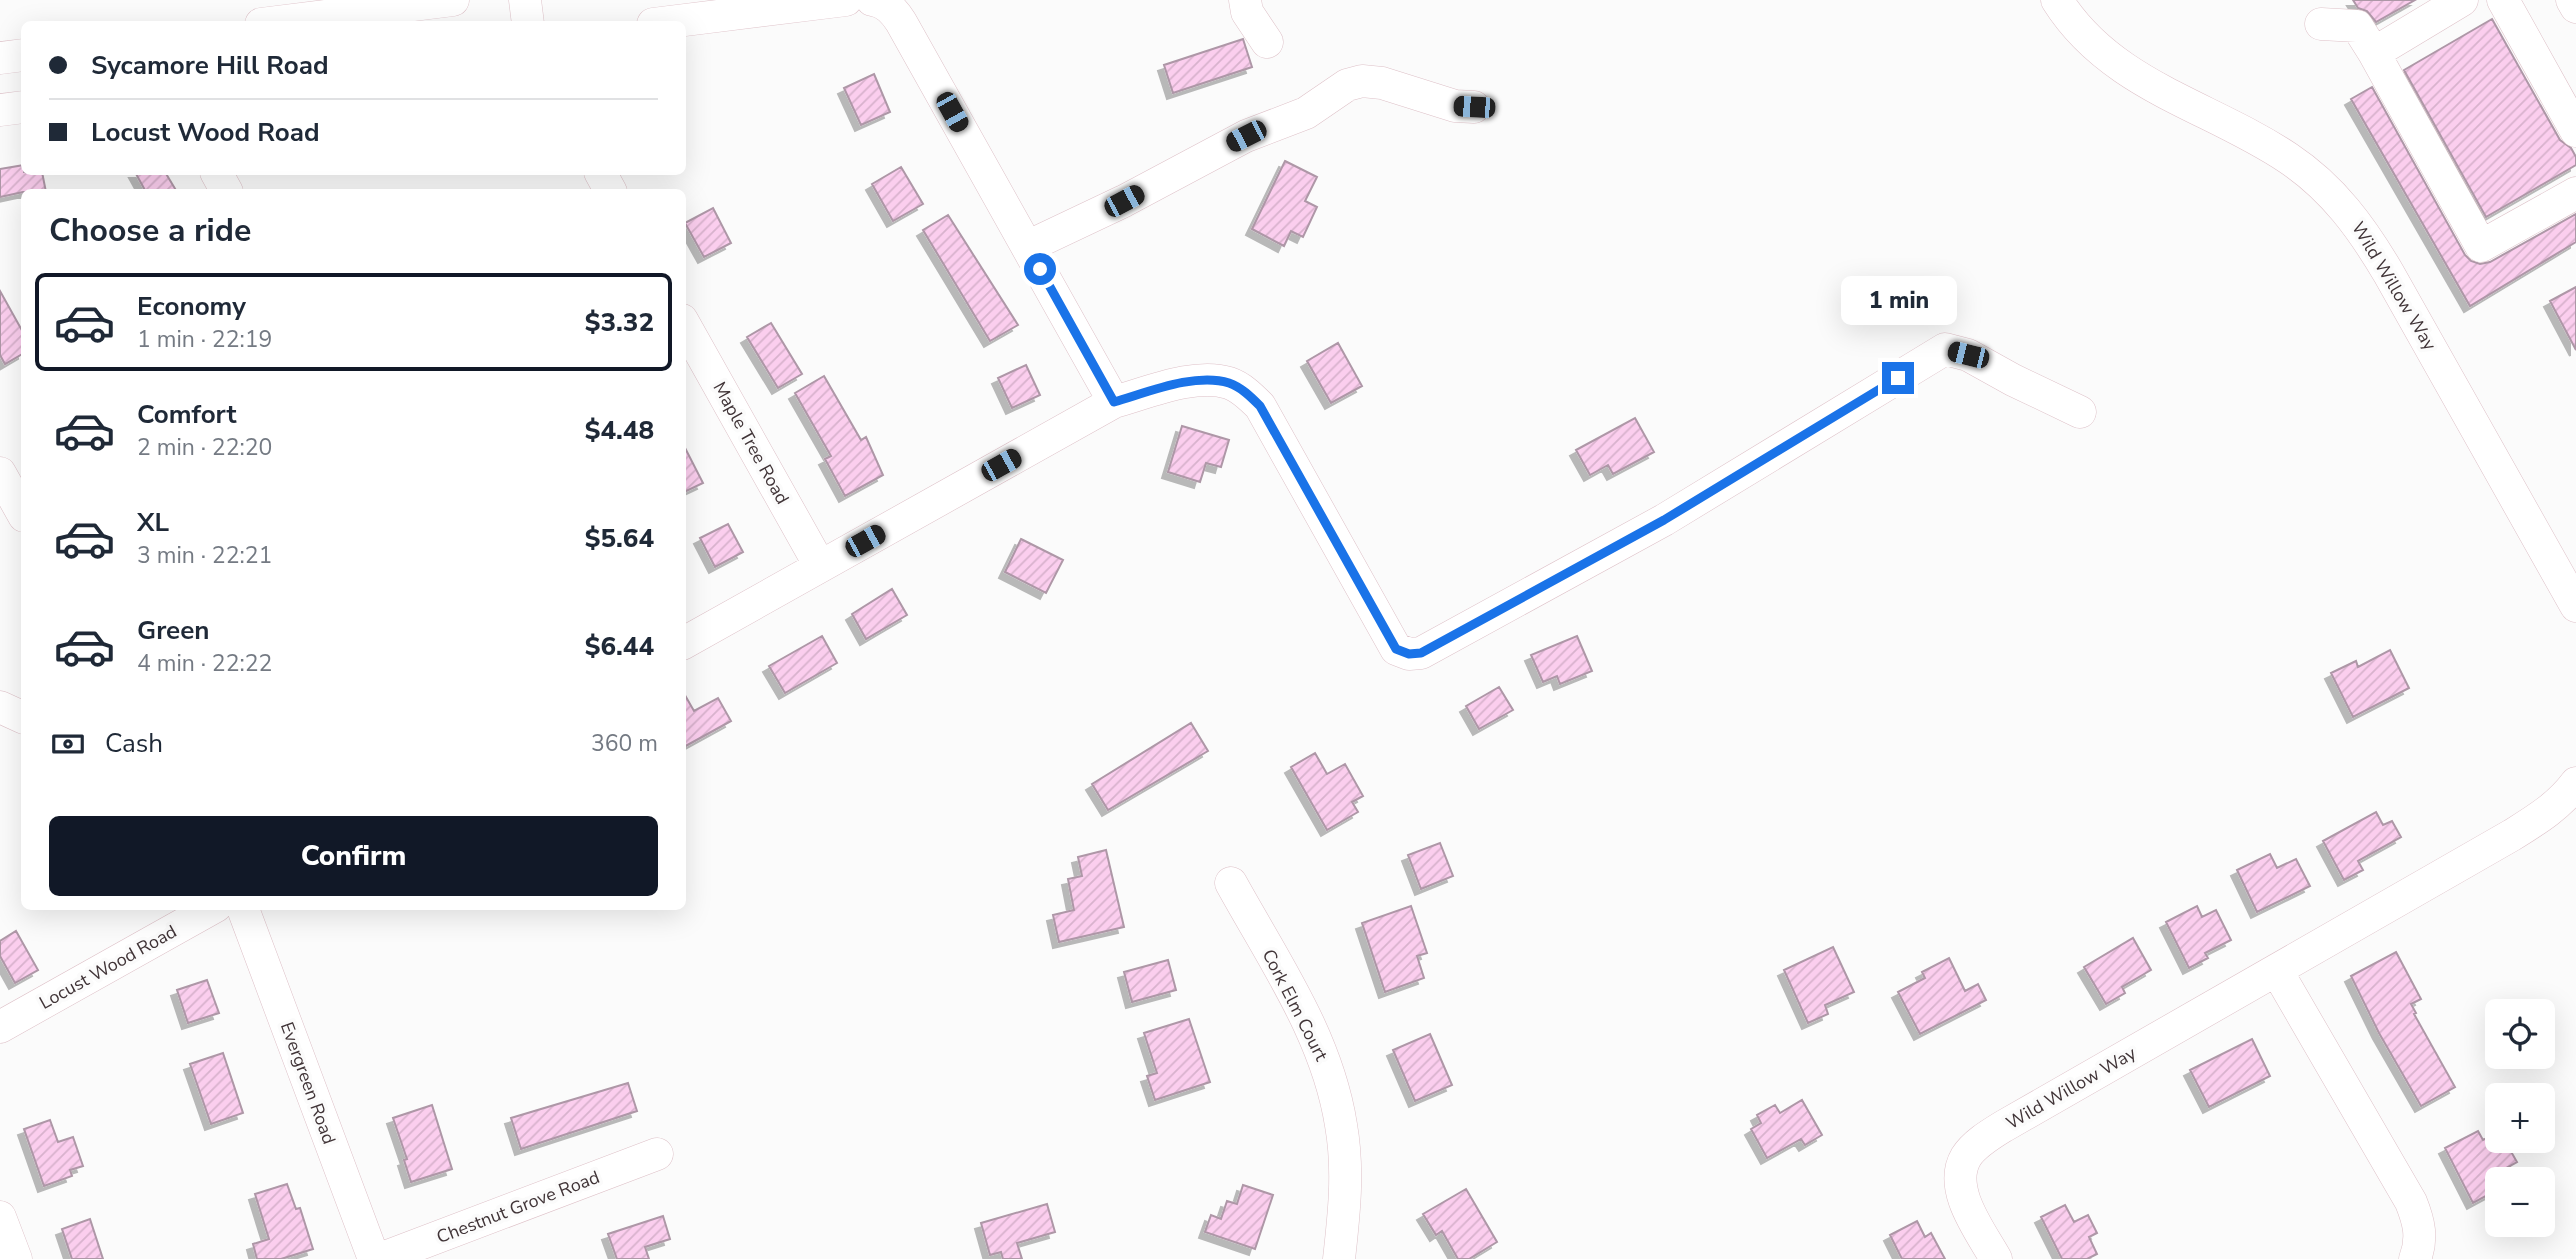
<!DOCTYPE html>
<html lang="en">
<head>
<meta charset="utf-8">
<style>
	:root { --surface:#fff; --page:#f2f2f3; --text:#1f2937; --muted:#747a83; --line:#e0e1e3; --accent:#111827 }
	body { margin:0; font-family:"Nunito Sans",sans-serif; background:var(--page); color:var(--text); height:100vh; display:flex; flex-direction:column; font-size:26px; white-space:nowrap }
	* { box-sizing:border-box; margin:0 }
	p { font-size:23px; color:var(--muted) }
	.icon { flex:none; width:38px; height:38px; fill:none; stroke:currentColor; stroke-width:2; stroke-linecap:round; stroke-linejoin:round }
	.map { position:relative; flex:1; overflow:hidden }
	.drawer { position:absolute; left:21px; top:189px; width:665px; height:721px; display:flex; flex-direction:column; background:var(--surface); border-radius:10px; box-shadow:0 7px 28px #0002 }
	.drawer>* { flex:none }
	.banner { position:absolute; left:21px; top:21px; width:665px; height:154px; border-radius:10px; box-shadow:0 7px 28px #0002; display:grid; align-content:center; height:154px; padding:0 28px; background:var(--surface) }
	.controls { position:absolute; left:2485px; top:999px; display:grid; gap:14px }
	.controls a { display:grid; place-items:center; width:70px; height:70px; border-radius:10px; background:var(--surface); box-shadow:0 7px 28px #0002; font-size:35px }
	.end { position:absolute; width:32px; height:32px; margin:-16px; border:9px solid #1a73e8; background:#fff; box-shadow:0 0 0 4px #fff }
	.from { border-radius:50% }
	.bubble { position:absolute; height:49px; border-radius:10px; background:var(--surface); box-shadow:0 7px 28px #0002; font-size:23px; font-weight:800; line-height:49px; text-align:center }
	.car { position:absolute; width:21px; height:42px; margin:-21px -10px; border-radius:9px; box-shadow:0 0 5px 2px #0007; background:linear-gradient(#222 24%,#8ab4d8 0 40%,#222 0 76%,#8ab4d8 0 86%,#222 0) }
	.banner b { display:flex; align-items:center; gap:24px; height:66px; font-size:26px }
	.banner b+b { border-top:2px solid var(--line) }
	.banner i { width:18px; height:18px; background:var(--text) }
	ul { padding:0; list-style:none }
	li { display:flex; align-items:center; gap:21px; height:98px; margin:0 14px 10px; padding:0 14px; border:4px solid transparent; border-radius:10px }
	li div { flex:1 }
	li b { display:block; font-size:26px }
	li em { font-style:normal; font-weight:800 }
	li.current { border-color:var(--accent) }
	li>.icon { width:63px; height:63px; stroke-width:1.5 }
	h2 { padding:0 28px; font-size:32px; line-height:84px }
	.pay { display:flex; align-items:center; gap:18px; height:77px; padding:0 28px; font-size:26px }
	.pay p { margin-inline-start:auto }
	.button { display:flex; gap:14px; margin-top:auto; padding:14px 28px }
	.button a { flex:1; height:80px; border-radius:10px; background:var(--accent); color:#fff; font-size:28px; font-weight:800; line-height:80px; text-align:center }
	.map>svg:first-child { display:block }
	.building { fill:url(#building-hatch); stroke:#ae97a7; stroke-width:2; filter:url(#shadow) }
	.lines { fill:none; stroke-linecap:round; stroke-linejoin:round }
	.minor-casing { stroke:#dec1c8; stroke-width:33 }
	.minor { stroke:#fff; stroke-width:32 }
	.route { stroke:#1a73e8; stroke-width:9 }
	.labels { text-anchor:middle; stroke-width:7; stroke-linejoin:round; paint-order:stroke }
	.street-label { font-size:18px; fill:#403437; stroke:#fbfbfb }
</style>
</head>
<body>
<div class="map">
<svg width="2576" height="1259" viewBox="0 0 2576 1259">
	<defs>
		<pattern id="building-hatch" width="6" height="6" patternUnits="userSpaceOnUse" patternTransform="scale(1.75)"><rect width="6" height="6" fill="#fbceee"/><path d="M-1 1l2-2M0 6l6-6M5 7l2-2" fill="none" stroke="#d8b2cd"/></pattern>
		<filter id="shadow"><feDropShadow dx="-6" dy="6" stdDeviation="0" flood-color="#0004"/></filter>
	</defs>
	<rect width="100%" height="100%" fill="#fbfbfb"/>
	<path class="building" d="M2353 0H2415L2376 22 2367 11 2358 8Z
		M2492 19 2560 140 2571 148 2576 157V165L2486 217 2404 70Z
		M1243 39 1252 67 1173 93 1164 65Z
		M874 74 890 112 861 125 844 88Z
		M2372 87 2465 255 2471 261 2480 264 2490 262 2576 214V242L2470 306 2351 99Z
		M1285 161 1317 177 1305 201 1317 207 1303 237 1291 231 1284 246 1252 229Z
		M24 165V172H42L46 192H23L0 197V169Z
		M901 167 923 204 893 221 872 184Z
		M135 172H165L177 192H146Z
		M713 208 731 243 704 257 685 223Z
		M948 215 1018 325 990 341 923 230Z
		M2576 287V350L2550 301Z
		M0 291 24 334V353L5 364 0 355Z
		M771 323 802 374 778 388 747 337Z
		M1338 343 1362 386 1331 403 1307 361Z
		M1026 365 1040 395 1012 408 998 378Z
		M824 376 861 440 866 437 883 475 845 496 825 459 831 456 795 393Z
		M1635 418 1654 452 1613 474 1608 465 1590 475 1576 450Z
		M1182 426 1229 440 1221 467 1206 463 1200 482 1168 472Z
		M682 442 703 483 682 493Z
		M728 524 743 552 715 567 700 538Z
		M1021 539 1063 560 1046 593 1005 572Z
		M892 589 907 615 866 639 852 614Z
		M822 636 837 663 785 693 769 666Z
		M1577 636 1592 671 1560 684 1557 676 1543 682 1531 655Z
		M2390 650 2409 688 2353 717 2331 673 2356 661 2358 667Z
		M1499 687 1513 710 1479 729 1466 706Z
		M682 690 694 711 718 698 731 721 682 748Z
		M1191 723 1208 751 1108 810 1092 784Z
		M1315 753 1327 774 1345 764 1363 796 1352 802 1358 812 1327 830 1291 767Z
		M2376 812 2383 825 2392 821 2401 837 2358 861 2363 870 2344 880 2323 841Z
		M1440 843 1453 876 1421 889 1408 855Z
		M1106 850 1124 927 1059 942 1053 915 1074 910 1068 879 1082 876 1078 857Z
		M2270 854 2277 868 2296 859 2310 886 2257 912 2237 870Z
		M1411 906 1427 953 1417 956 1424 978 1385 992 1362 923Z
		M2197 906 2202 917 2216 910 2231 940 2205 953 2208 958 2189 968 2166 922Z
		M16 931 38 970 15 983 0 956V941Z
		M2133 938 2151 970 2122 987 2125 993 2106 1004 2084 967Z
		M1833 947 1854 992 1825 1005 1828 1014 1808 1023 1784 970Z
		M2396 952 2421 999 2411 1004 2416 1013 2414 1014 2455 1087 2421 1106 2379 1033 2351 976Z
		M1949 958 1965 991 1978 984 1986 1000 1920 1034 1898 992 1925 978 1922 972Z
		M1168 960 1176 990 1132 1002 1124 972Z
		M207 980 219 1013 188 1023 177 990Z
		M1189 1019 1210 1082 1155 1100 1147 1076 1157 1073 1144 1033Z
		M1430 1034 1452 1085 1415 1101 1393 1050Z
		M2252 1039 2270 1076 2209 1107 2190 1070Z
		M223 1053 243 1113 211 1124 190 1064Z
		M628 1083 637 1111 521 1149 511 1118Z
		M1802 1100 1822 1135 1805 1145 1801 1139 1767 1158 1751 1129 1761 1123 1757 1115 1775 1105 1780 1113Z
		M432 1105 452 1169 411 1182 404 1160 407 1159 393 1118Z
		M50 1120 58 1142 73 1137 83 1166 70 1170 72 1176 44 1186 24 1129Z
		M2478 1131 2483 1140 2497 1133V1141H2505L2517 1162 2501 1171 2506 1180H2497V1190L2473 1203 2445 1148Z
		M287 1184 296 1209 300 1208 313 1249 281 1259H257L253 1244 269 1239 255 1194Z
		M1243 1185 1273 1195 1255 1249 1205 1232 1211 1215 1221 1219 1227 1201 1237 1204Z
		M1466 1189 1497 1242 1469 1259H1458L1442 1231 1436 1235 1423 1214Z
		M1047 1204 1055 1232 1017 1243 1022 1259H1003L1001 1252 990 1255 981 1223Z
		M2065 1205 2074 1222 2088 1215 2097 1233 2089 1237 2097 1254 2087 1259H2062L2041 1217Z
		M663 1216 670 1239 645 1247 649 1259H617L608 1234Z
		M90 1219 103 1259H72L62 1229Z
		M1917 1221 1925 1237 1931 1233 1945 1259H1902L1890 1235Z"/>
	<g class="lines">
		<g class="minor-casing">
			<path id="minor" d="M525 0 528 24
				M872 0C886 2 894 11 901 22L1114 402
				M1245 0 1247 12 1267 42
				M2057 0C2111 86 2209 105 2288 158 2333 188 2362 228 2389 274L2576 606
				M2462 0 2374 53 2481 246 2576 193
				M2503 0 2576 131
				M2572 0 2576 7
				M261 24 453 0
				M653 24 846 0
				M2321 24 2357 26 2374 53
				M0 58 24 55
				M0 110 24 107
				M216 172 227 192
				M600 172 611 192
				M1027 247 1124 201 1246 136 1306 113 1347 85 1362 81 1382 83 1455 106 1474 107
				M682 320 820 566
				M0 473 24 516
				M682 644 1114 402C1147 393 1195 372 1229 383 1241 387 1251 397 1260 406L1396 649 1409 654 1421 653 1664 520 1945 349 1968 355 2013 380 2080 412
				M0 707 24 718
				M1231 883C1274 961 1327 1036 1341 1125 1349 1170 1344 1215 1339 1259
				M242 906 374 1259
				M2277 971 2411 1202C2419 1222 2423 1238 2415 1259
				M0 1027 216 906
				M0 1217 16 1259
				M380 1259 657 1154
				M1996 1259C1981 1232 1947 1189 1966 1157 1974 1144 1991 1134 2004 1126L2512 835C2536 820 2559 806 2576 783"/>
		</g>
		<use href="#minor" class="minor"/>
	</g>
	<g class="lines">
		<path class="route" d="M1040 269 1114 402C1146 393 1195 372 1229 383 1241 387 1251 397 1260 406L1396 649 1409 654 1421 653 1664 520 1898 378"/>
	</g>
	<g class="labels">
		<g class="street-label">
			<text transform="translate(2394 286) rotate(59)" y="6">Wild Willow Way</text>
			<text transform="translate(751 443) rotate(61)" y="6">Maple Tree Road</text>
			<text transform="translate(108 967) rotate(-29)" y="6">Locust Wood Road</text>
			<text transform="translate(1295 1005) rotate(63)" y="6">Cork Elm Court</text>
			<text transform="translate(308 1083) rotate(70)" y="6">Evergreen Road</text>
			<text transform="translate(2071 1088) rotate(-30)" y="6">Wild Willow Way</text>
			<text transform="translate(518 1207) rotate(-21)" y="6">Chestnut Grove Road</text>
		</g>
	</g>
</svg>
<div class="controls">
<a><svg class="icon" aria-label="locate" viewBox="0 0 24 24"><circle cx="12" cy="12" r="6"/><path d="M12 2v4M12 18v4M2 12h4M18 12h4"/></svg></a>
<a>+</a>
<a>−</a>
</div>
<i class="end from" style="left:1040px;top:269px"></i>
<i class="end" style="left:1898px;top:378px"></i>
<div class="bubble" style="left:1841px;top:276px;width:116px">1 min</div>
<i class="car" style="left:1474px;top:107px;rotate:273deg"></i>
<i class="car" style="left:952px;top:112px;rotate:151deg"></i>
<i class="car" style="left:1246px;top:136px;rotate:243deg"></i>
<i class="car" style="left:1124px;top:201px;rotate:62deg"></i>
<i class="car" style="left:1968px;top:355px;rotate:284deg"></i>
<i class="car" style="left:1001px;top:465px;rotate:61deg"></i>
<i class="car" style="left:865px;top:541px;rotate:61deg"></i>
<div class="banner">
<b><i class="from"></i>Sycamore Hill Road</b>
<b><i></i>Locust Wood Road</b>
</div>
<section class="drawer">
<h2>Choose a ride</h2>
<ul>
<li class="current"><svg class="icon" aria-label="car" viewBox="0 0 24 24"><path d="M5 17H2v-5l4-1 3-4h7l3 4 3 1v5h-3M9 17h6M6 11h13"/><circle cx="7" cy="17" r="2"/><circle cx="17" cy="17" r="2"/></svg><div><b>Economy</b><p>1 min · 22:19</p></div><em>$3.32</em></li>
<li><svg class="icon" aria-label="car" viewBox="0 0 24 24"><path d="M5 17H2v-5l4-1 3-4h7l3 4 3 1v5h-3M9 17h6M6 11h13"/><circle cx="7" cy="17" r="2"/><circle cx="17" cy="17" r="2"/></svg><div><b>Comfort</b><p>2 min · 22:20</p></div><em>$4.48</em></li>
<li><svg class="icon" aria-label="car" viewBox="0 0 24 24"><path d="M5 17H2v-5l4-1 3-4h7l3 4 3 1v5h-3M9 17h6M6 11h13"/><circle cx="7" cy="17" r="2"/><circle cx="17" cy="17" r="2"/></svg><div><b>XL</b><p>3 min · 22:21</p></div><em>$5.64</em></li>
<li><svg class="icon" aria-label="car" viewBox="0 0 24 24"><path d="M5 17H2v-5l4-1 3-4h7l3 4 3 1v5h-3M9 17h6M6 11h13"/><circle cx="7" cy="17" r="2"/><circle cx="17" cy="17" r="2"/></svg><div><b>Green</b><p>4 min · 22:22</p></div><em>$6.44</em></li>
</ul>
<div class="pay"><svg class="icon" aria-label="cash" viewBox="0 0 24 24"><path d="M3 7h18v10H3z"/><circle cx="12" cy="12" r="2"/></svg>Cash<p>360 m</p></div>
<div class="button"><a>Confirm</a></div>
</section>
</div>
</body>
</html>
